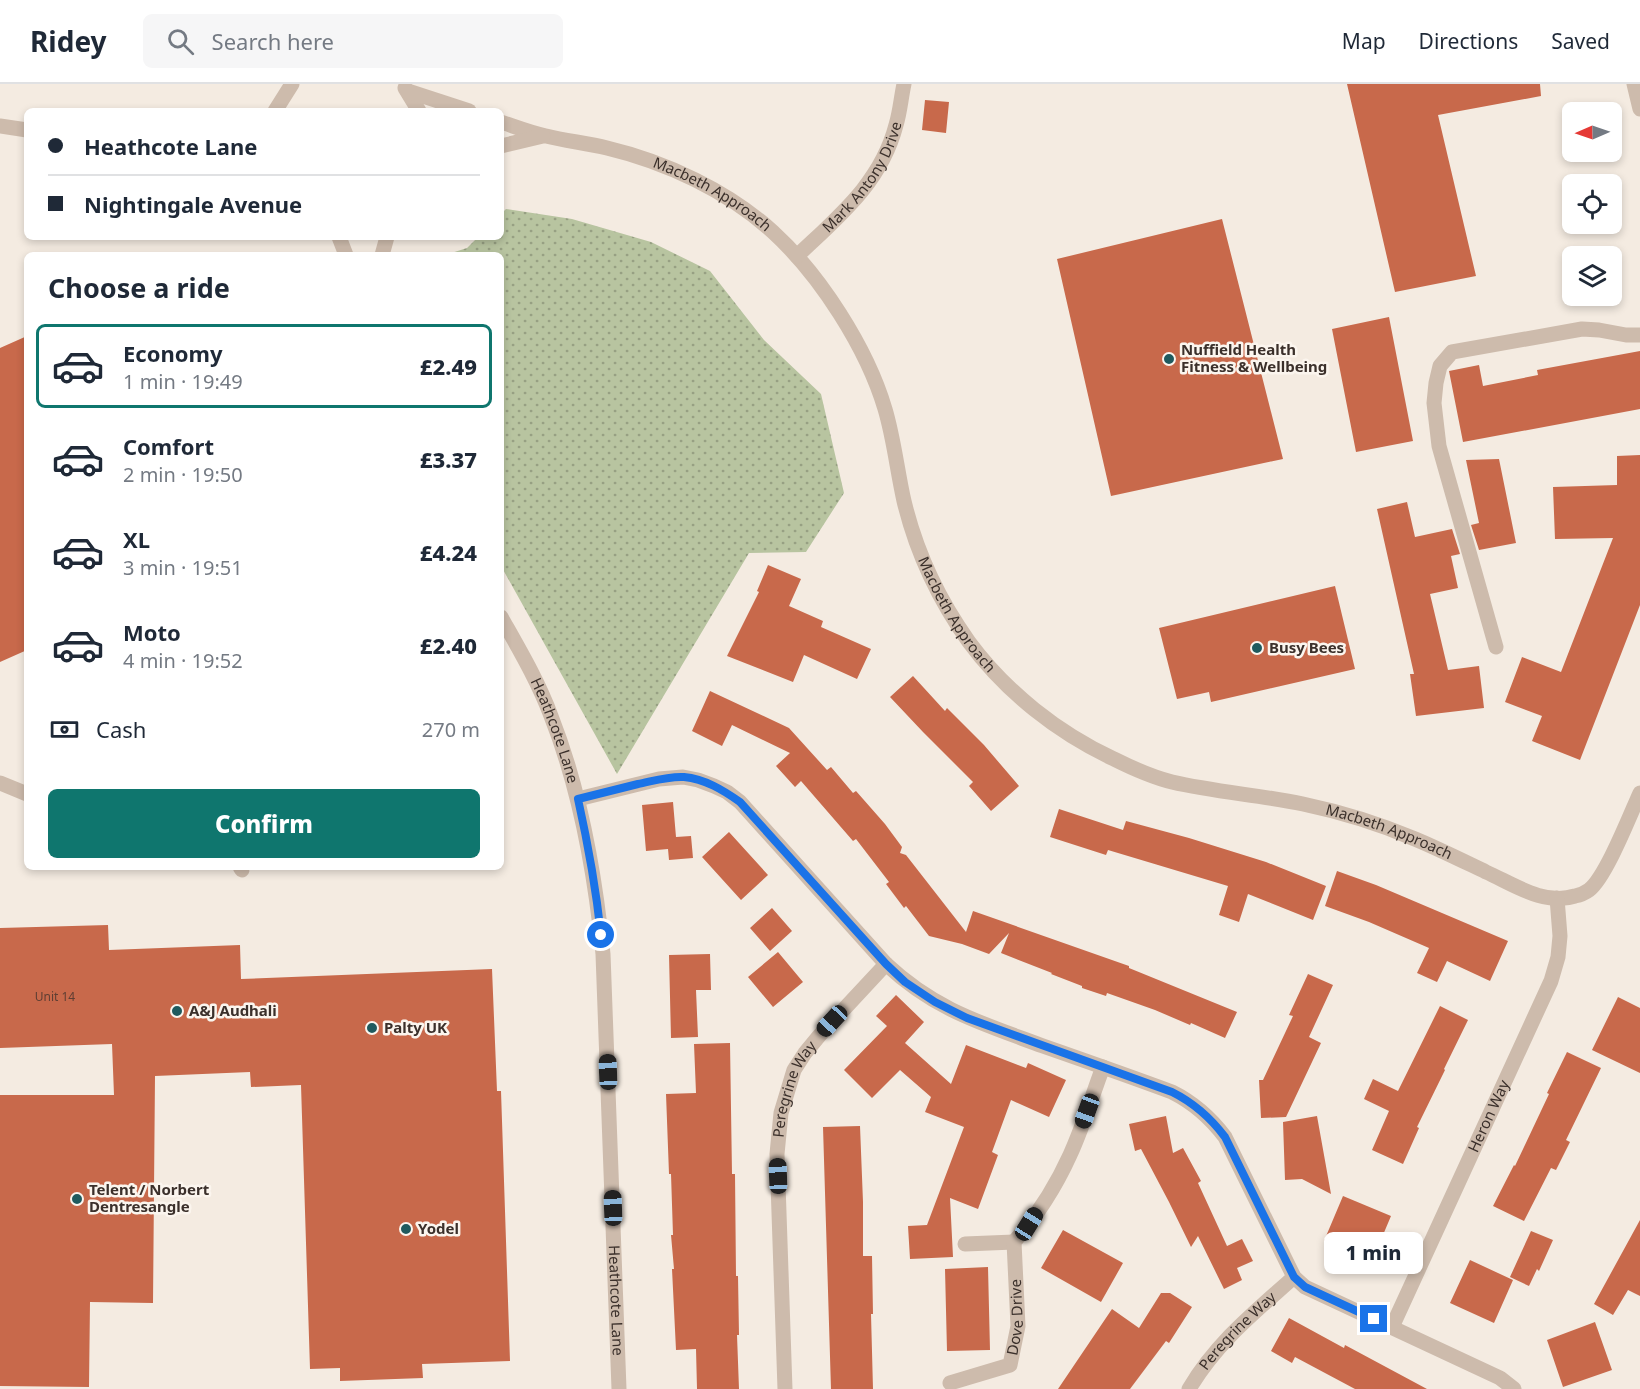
<!DOCTYPE html>
<html lang="en">
<head>
<meta charset="utf-8">
<style>
	:root { --surface:#fff; --page:#f6f6f7; --text:#1f2937; --muted:#747a83; --line:#e0e1e3; --accent:#0f766e }
	body { margin:0; font-family:"Noto Sans",sans-serif; background:var(--page); color:var(--text); height:100vh; display:flex; flex-direction:column; font-size:22px; white-space:nowrap }
	* { box-sizing:border-box; margin:0 }
	p { font-size:20px; color:var(--muted) }
	.icon { flex:none; width:33px; height:33px; fill:none; stroke:currentColor; stroke-width:2; stroke-linecap:round; stroke-linejoin:round }
	.map { position:relative; flex:1; overflow:hidden }
	.side { position:absolute; left:24px; top:168px; width:480px; height:618px; display:flex; flex-direction:column; background:var(--surface); border-radius:9px; box-shadow:0 3px 9px #0003 }
	.side>* { flex:none }
	.hud { position:absolute; left:24px; top:24px; width:480px; height:132px; border-radius:9px; box-shadow:0 3px 9px #0003; display:grid; align-content:center; height:132px; padding:0 24px; background:var(--surface) }
	.needle { width:39px; rotate:268deg }
	.buttons { position:absolute; left:1562px; top:18px; display:grid; gap:12px }
	.buttons a { display:grid; place-items:center; width:60px; height:60px; border-radius:9px; background:var(--surface); box-shadow:0 3px 9px #0003; font-size:30px }
	.end { position:absolute; width:27px; height:27px; margin:-14px; border:8px solid #1a73e8; background:#fff; box-shadow:0 0 0 3px #fff }
	.from { border-radius:50% }
	.bubble { position:absolute; height:42px; border-radius:9px; background:var(--surface); box-shadow:0 3px 9px #0003; font-size:20px; font-weight:800; line-height:42px; text-align:center }
	.car { position:absolute; width:18px; height:36px; margin:-18px -9px; border-radius:8px; box-shadow:0 0 4px 2px #0007; background:linear-gradient(#222 24%,#8ab4d8 0 40%,#222 0 76%,#8ab4d8 0 86%,#222 0) }
	.hud b { display:flex; align-items:center; gap:21px; height:57px; font-size:22px }
	.hud b+b { border-top:2px solid var(--line) }
	.hud i { width:15px; height:15px; background:var(--text) }
	ul { padding:0; list-style:none }
	li { display:flex; align-items:center; gap:18px; height:84px; margin:0 12px 9px; padding:0 12px; border:3px solid transparent; border-radius:9px }
	li div { flex:1 }
	li b { display:block; font-size:22px }
	li em { font-style:normal; font-weight:800 }
	li.selected { border-color:var(--accent) }
	li>.icon { width:54px; height:54px; stroke-width:1.5 }
	h2 { padding:0 24px; font-size:27px; line-height:72px }
	.pay { display:flex; align-items:center; gap:15px; height:66px; padding:0 24px; font-size:22px }
	.pay p { margin-inline-start:auto }
	.action { display:flex; gap:12px; margin-top:auto; padding:12px 24px }
	.action a { flex:1; height:69px; border-radius:9px; background:var(--accent); color:#fff; font-size:24px; font-weight:800; line-height:69px; text-align:center }
	header { display:flex; align-items:center; gap:36px; box-sizing:border-box; height:84px; padding:0 30px; background:var(--surface); border-bottom:2px solid var(--line) }
	header strong { font-size:28px }
	nav { display:flex; gap:33px; margin-inline-start:auto; font-size:21px }
	.search { width:420px; height:54px; background:var(--page); display:flex; align-items:center; gap:15px; box-sizing:border-box; padding:0 21px; border-radius:9px; color:var(--muted); font-size:22px }
	.map>svg:first-child { display:block }
	.park { fill:url(#park-dots) }
	.building { fill:#c8694b }
	.lines { fill:none; stroke-linecap:round; stroke-linejoin:round }
	.minor { stroke:#cdbbac; stroke-width:15 }
	.route { stroke:#1a73e8; stroke-width:8 }
	.poi-dot { fill:#1f5a5e; stroke:#fbf5ee; stroke-width:2 }
	.labels { text-anchor:middle; stroke-width:5; stroke-linejoin:round; paint-order:stroke }
	.number-label { font-size:12px; fill:#5e3e33 }
	.street-label { font-size:15px; fill:#3b302b; stroke:#fbf5ee }
	.poi-label { font-size:15px; font-weight:bold; fill:#3b302b; stroke:#fbf5ee; text-anchor:start }
</style>
</head>
<body>
<header>
<strong>Ridey</strong>
<div class="search"><svg class="icon" aria-label="search" viewBox="0 0 24 24"><circle cx="10" cy="10" r="6"/><path d="M15 15l6 6"/></svg>Search here</div>
<nav><a>Map</a><a>Directions</a><a>Saved</a></nav>
</header>
<div class="map">
<svg width="1640" height="1305" viewBox="0 0 1640 1305">
	<defs>
		<pattern id="park-dots" width="8" height="8" patternUnits="userSpaceOnUse" patternTransform="scale(1.5)"><rect width="8" height="8" fill="#b8c4a0"/><path d="M2 2h.1M6 6h.1" fill="none" stroke="#97a083" stroke-width="1.8" stroke-linecap="round"/></pattern>
	</defs>
	<rect width="100%" height="100%" fill="#f4ebe1"/>
	<path class="park" d="M506 125 572 135 651 158 710 187 764 256 821 310 844 409 806 468 749 469 617 690 501 482V171H445L467 164 478 153H501V130Z"/>
	<path class="building" d="M1347 0H1540L1541 12 1438 31 1476 192 1395 208Z
		M925 16 949 18 946 49 922 46Z
		M1222 135 1283 375 1111 412 1057 175Z
		M1389 233 1413 357 1356 368 1332 245Z
		M27 252V566L0 578V264Z
		M1640 267V325L1463 358 1449 287 1479 281 1483 302 1538 291 1537 286Z
		M1640 371V521L1580 676 1532 657 1542 632 1505 618 1522 573 1561 588 1613 454 1555 455 1553 403 1617 401V372Z
		M1499 375 1516 459 1479 466 1471 441 1479 439 1466 376Z
		M1407 418 1415 453 1452 445 1460 470 1451 472 1458 504 1430 510 1448 586 1479 582 1484 624 1416 632 1410 590H1414L1377 425Z
		M768 481 801 495 789 522 823 537 821 543 871 565 857 595 804 571 793 598 727 572 759 508 757 507Z
		M1335 502 1355 585 1211 618 1209 608 1177 615 1159 544Z
		M913 592 945 627 947 624 984 661 1019 702 991 727 969 702 973 698 923 648 890 613Z
		M710 607 789 644 827 686 831 683 853 709 856 707 885 740 902 763 900 769 906 771 966 848 973 827 1129 882V884L1237 928 1225 954 1191 939 1190 941 1155 926 1107 909 1106 912 1082 904V902L1051 890 1052 889 1001 869 1009 849 989 870 962 860 929 852 906 822 904 824 886 800 889 798 856 755 853 757 801 697 795 703 776 682 790 669 732 641 722 662 692 647Z
		M673 718 676 753 691 752 693 774 669 776 668 765 646 767 642 721Z
		M1059 725 1123 746 1126 737 1189 754 1266 778 1326 802 1313 836 1248 810 1239 838 1219 831 1228 802 1108 766 1106 771 1050 753Z
		M729 748 768 791 741 816 702 773Z
		M1337 787 1376 801 1508 857 1490 897 1447 877 1437 898 1417 889 1429 864 1369 838 1325 822Z
		M772 824 792 847 770 867 750 844Z
		M108 841 109 866 240 861 241 895 492 885 497 1007H501L510 1277 422 1280 423 1294 340 1297V1284L310 1285 301 1001 251 1003 250 988 155 992 153 1219 90 1218 89 1303 0 1302V1011H114L112 960 0 964V844Z
		M778 868 803 898 773 923 748 893Z
		M710 870 711 906H696L698 953 671 954 669 871Z
		M1308 890 1333 901 1309 953 1321 959 1286 1033 1261 1034 1259 996H1263L1293 932 1289 931Z
		M896 911 924 938 905 959 951 1000 966 961 1026 984 1028 979 1066 996 1049 1033 1011 1016 992 1068 998 1071 978 1125 950 1114 953 1173 910 1175 908 1142 927 1141 964 1043 925 1028 931 1013 900 986 872 1014 844 986 887 942 876 932Z
		M1618 913 1640 924V989L1592 966Z
		M1440 922 1468 936 1444 985 1445 986 1417 1043 1419 1044 1403 1080 1372 1066 1389 1027 1364 1015 1373 995 1398 1007Z
		M730 959 732 1090H735L736 1192H738L739 1251H737L739 1305H697L696 1265 676 1266 672 1185H674L671 1151H673L671 1090H669L666 1010 696 1009 694 960Z
		M1567 968 1601 984 1566 1056 1570 1058 1556 1086 1551 1084 1524 1137 1493 1122 1514 1081 1515 1082 1549 1010 1547 1009Z
		M1166 1032 1173 1069 1183 1064 1201 1097 1198 1099 1227 1162 1242 1155 1253 1177 1237 1184 1242 1196 1224 1205 1198 1152 1191 1163 1169 1118 1141 1065 1135 1067 1129 1040Z
		M1317 1032 1331 1110 1302 1095 1285 1096 1283 1038Z
		M860 1042 863 1118V1172H872L873 1230H871L873 1305H831L823 1043Z
		M1343 1112 1391 1132 1372 1177 1324 1157Z
		M1640 1136V1212L1628 1206 1613 1231 1594 1220Z
		M1063 1146 1123 1179 1101 1218 1041 1184Z
		M1531 1147 1553 1156 1539 1187 1537 1185 1529 1202 1510 1193Z
		M1470 1176 1513 1196 1494 1239 1450 1219Z
		M988 1183 990 1266 947 1267 945 1185Z
		M1161 1209H1170L1192 1223 1169 1259 1166 1257 1130 1305H1058L1112 1225 1139 1244Z
		M1289 1234 1344 1264 1345 1261 1427 1305H1355L1295 1273 1292 1279 1271 1267Z
		M1595 1238 1612 1286 1563 1303 1547 1256Z"/>
	<g class="lines">
		<g class="minor">
			<path d="M1634 0 1640 25"/>
			<path d="M405 4 419 27"/>
			<path d="M408 7 469 27"/>
			<path d="M275 27 292 0"/>
			<path id="s1" d="M501 38C516 43 531 49 546 52 566 57 587 59 607 64 666 78 728 107 773 148 820 191 867 264 885 325 894 355 897 386 904 417 916 467 939 516 969 558 1006 608 1058 649 1114 675 1132 684 1152 693 1172 698 1215 708 1260 711 1303 720 1341 728 1380 740 1415 755 1439 765 1463 777 1486 788 1513 800 1544 822 1575 812 1580 811 1585 809 1589 806 1606 793 1630 731 1640 709"/>
			<path d="M0 42 27 46"/>
			<path d="M501 62 543 52"/>
			<path d="M339 153 346 171"/>
			<path d="M382 171 387 153"/>
			<path id="s2" d="M797 172C838 133 881 99 896 41 900 28 901 14 904 0"/>
			<path id="s3" d="M501 533C519 565 538 597 551 632 581 708 595 789 603 870L619 1305"/>
			<path d="M1496 563 1439 362 1434 319 1436 299 1440 282 1452 268 1582 245 1599 246 1626 251H1640"/>
			<path d="M0 699 27 710"/>
			<path d="M578 715 659 695 683 693 698 696 714 702 727 708 740 718 886 880C935 926 981 939 1043 962 1086 977 1129 992 1172 1008 1194 1019 1210 1033 1225 1053L1294 1193 1305 1203 1500 1294 1514 1305"/>
			<path d="M240 783 242 786"/>
			<path d="M965 1160 1014 1158"/>
			<path id="s4" d="M1392 1243 1551 897 1558 873 1560 852 1557 814"/>
			<path id="s5" d="M950 1299 1010 1281 1018 1242 1014 1158C1036 1133 1056 1102 1070 1071 1083 1043 1092 1012 1103 983"/>
			<path id="s6" d="M785 1305 777 1070 781 1029 794 986 805 969 819 952 886 880"/>
			<path id="s7" d="M1189 1305C1217 1258 1254 1229 1294 1193"/>
		</g>
	</g>
	<g class="lines">
		<path class="route" d="M601 851C596 805 588 760 578 715 598 710 618 705 638 700 653 697 669 692 684 693 705 695 723 706 740 718L886 880 905 898 935 918 967 934 1172 1008C1194 1019 1210 1033 1225 1053L1294 1193 1305 1203 1374 1235"/>
	</g>
	<g class="poi-dot">
		<circle cx="1169" cy="275" r="6"/>
		<circle cx="1257" cy="564" r="6"/>
		<circle cx="177" cy="927" r="6"/>
		<circle cx="372" cy="944" r="6"/>
		<circle cx="77" cy="1115" r="6"/>
		<circle cx="406" cy="1145" r="6"/>
	</g>
	<g class="labels">
		<g class="number-label">
			<text x="55" y="917">Unit 14</text>
		</g>
		<g class="street-label">
			<text dy="5" stroke="none"><textPath href="#s2" startOffset="104">Mark Antony Drive</textPath></text>
			<text dy="5" stroke="none"><textPath href="#s1" startOffset="225">Macbeth Approach</textPath></text>
			<text dy="5" stroke="none"><textPath href="#s1" startOffset="729">Macbeth Approach</textPath></text>
			<text dy="5" stroke="none"><textPath href="#s3" startOffset="126">Heathcote Lane</textPath></text>
			<text dy="5" stroke="none"><textPath href="#s1" startOffset="1233">Macbeth Approach</textPath></text>
			<text dy="5" stroke="none"><textPath href="#s6" startOffset="303">Peregrine Way</textPath></text>
			<text dy="5" stroke="none"><textPath href="#s4" startOffset="232">Heron Way</textPath></text>
			<text dy="5" stroke="none"><textPath href="#s3" startOffset="702">Heathcote Lane</textPath></text>
			<text dy="5" stroke="none"><textPath href="#s5" startOffset="111">Dove Drive</textPath></text>
			<text dy="5" stroke="none"><textPath href="#s7" startOffset="76">Peregrine Way</textPath></text>
		</g>
		<g class="poi-label">
			<text x="1181" y="271">Nuffield Health<tspan x="1181" dy="17">Fitness &amp; Wellbeing</tspan></text>
			<text x="1269" y="569">Busy Bees</text>
			<text x="189" y="932">A&amp;J Audhali</text>
			<text x="384" y="949">Palty UK</text>
			<text x="89" y="1111">Telent / Norbert<tspan x="89" dy="17">Dentresangle</tspan></text>
			<text x="418" y="1150">Yodel</text>
		</g>
	</g>
</svg>
<div class="buttons">
<a><svg class="needle" viewBox="-14 -14 28 28"><path d="M0-13l5 13h-10z" fill="#e53935"/><path d="M0 13l5-13h-10z" fill="#747a83"/></svg></a>
<a><svg class="icon" aria-label="locate" viewBox="0 0 24 24"><circle cx="12" cy="12" r="6"/><path d="M12 2v4M12 18v4M2 12h4M18 12h4"/></svg></a>
<a><svg class="icon" aria-label="layers" viewBox="0 0 24 24"><path d="M12 4l9 5-9 5-9-5zM3 14l9 5 9-5"/></svg></a>
</div>
<i class="end from" style="left:601px;top:851px"></i>
<i class="end" style="left:1374px;top:1235px"></i>
<div class="bubble" style="left:1324px;top:1148px;width:99px">1 min</div>
<i class="car" style="left:832px;top:937px;rotate:223deg"></i>
<i class="car" style="left:608px;top:988px;rotate:358deg"></i>
<i class="car" style="left:1087px;top:1027px;rotate:200deg"></i>
<i class="car" style="left:778px;top:1092px;rotate:358deg"></i>
<i class="car" style="left:613px;top:1124px;rotate:358deg"></i>
<i class="car" style="left:1029px;top:1140px;rotate:32deg"></i>
<div class="hud">
<b><i class="from"></i>Heathcote Lane</b>
<b><i></i>Nightingale Avenue</b>
</div>
<section class="side">
<h2>Choose a ride</h2>
<ul>
<li class="selected"><svg class="icon" aria-label="car" viewBox="0 0 24 24"><path d="M5 17H2v-5l4-1 3-4h7l3 4 3 1v5h-3M9 17h6M6 11h13"/><circle cx="7" cy="17" r="2"/><circle cx="17" cy="17" r="2"/></svg><div><b>Economy</b><p>1 min · 19:49</p></div><em>£2.49</em></li>
<li><svg class="icon" aria-label="car" viewBox="0 0 24 24"><path d="M5 17H2v-5l4-1 3-4h7l3 4 3 1v5h-3M9 17h6M6 11h13"/><circle cx="7" cy="17" r="2"/><circle cx="17" cy="17" r="2"/></svg><div><b>Comfort</b><p>2 min · 19:50</p></div><em>£3.37</em></li>
<li><svg class="icon" aria-label="car" viewBox="0 0 24 24"><path d="M5 17H2v-5l4-1 3-4h7l3 4 3 1v5h-3M9 17h6M6 11h13"/><circle cx="7" cy="17" r="2"/><circle cx="17" cy="17" r="2"/></svg><div><b>XL</b><p>3 min · 19:51</p></div><em>£4.24</em></li>
<li><svg class="icon" aria-label="car" viewBox="0 0 24 24"><path d="M5 17H2v-5l4-1 3-4h7l3 4 3 1v5h-3M9 17h6M6 11h13"/><circle cx="7" cy="17" r="2"/><circle cx="17" cy="17" r="2"/></svg><div><b>Moto</b><p>4 min · 19:52</p></div><em>£2.40</em></li>
</ul>
<div class="pay"><svg class="icon" aria-label="cash" viewBox="0 0 24 24"><path d="M3 7h18v10H3z"/><circle cx="12" cy="12" r="2"/></svg>Cash<p>270 m</p></div>
<div class="action"><a>Confirm</a></div>
</section>
</div>
</body>
</html>
